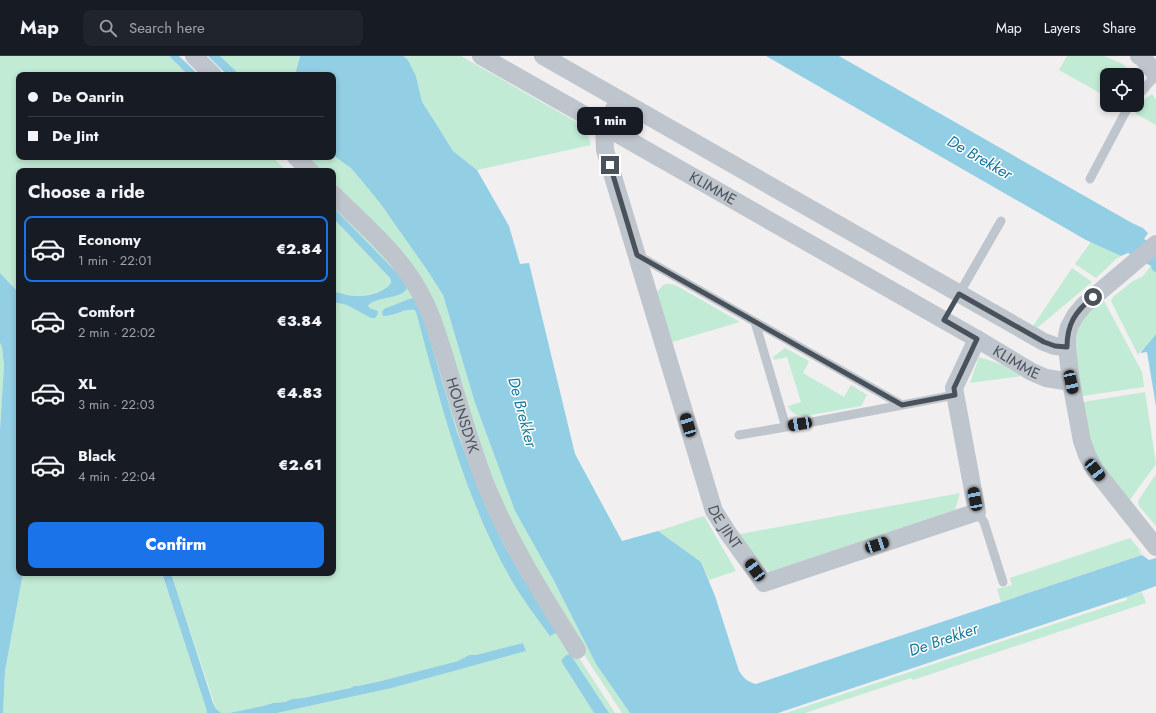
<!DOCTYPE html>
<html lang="en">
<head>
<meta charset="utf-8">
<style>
	:root { --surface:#171b24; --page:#20242c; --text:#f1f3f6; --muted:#9ea1a6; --line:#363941; --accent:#1a73e8 }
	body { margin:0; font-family:Jost,sans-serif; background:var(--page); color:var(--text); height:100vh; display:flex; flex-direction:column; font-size:15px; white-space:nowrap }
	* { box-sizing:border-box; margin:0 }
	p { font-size:13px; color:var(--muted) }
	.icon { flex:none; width:22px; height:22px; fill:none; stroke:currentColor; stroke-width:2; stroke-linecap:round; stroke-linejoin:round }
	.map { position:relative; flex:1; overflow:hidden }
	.details { position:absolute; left:16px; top:112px; width:320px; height:408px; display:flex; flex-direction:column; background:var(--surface); border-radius:8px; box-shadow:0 2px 6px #0003 }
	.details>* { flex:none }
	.hud { position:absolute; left:16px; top:16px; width:320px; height:88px; border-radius:8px; box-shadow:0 2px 6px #0003; display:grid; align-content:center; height:88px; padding:0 12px; background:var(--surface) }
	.fabs { position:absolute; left:1100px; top:12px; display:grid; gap:8px }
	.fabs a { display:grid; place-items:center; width:44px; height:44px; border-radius:8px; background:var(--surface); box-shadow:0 2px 6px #0003; font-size:20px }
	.end { position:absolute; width:18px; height:18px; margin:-9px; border:5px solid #49515a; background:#fff; box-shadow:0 0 0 2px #fff }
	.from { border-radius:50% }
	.bubble { position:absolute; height:28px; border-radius:8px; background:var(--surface); box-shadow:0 2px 6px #0003; font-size:13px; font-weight:800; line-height:28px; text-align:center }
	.car { position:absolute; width:12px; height:24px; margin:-12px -6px; border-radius:5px; box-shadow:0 0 3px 1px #0007; background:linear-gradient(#222 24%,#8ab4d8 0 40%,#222 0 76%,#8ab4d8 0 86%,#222 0) }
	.hud b { display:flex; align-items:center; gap:14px; height:38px; font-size:15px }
	.hud b+b { border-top:1px solid var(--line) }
	.hud i { width:10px; height:10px; background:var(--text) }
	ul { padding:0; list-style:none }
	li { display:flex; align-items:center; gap:12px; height:66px; margin:0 8px 6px; padding:0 4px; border:2px solid transparent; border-radius:8px }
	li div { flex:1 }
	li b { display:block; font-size:15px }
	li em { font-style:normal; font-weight:800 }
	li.active { border-color:var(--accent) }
	li>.icon { width:36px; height:36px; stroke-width:1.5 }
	h2 { padding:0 12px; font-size:18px; line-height:48px }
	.action { display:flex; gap:8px; margin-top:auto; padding:8px 12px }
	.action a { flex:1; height:46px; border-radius:8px; background:var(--accent); color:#fff; font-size:16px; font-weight:800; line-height:46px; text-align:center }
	header { display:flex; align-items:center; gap:24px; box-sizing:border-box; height:56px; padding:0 20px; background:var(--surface); border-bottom:1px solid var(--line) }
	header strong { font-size:19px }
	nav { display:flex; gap:22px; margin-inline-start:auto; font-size:14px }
	.search { width:280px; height:36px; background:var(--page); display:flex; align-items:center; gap:10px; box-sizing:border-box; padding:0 14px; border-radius:8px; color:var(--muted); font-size:15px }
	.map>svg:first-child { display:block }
	.green { fill:#c1ebd4; fill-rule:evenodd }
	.water { fill:#92cee4 }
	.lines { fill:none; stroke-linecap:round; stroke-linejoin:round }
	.service { stroke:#bfc5cc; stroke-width:9 }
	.minor { stroke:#bfc5cc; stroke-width:18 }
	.route { stroke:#49515a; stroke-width:5 }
	.labels { text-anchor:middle; stroke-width:3; stroke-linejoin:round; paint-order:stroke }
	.street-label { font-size:15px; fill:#49515a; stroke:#fff }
	.water-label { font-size:16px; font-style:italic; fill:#1a7a9d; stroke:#fff }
</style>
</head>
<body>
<header>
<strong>Map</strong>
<div class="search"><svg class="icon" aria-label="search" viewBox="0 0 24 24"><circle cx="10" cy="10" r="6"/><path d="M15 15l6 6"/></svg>Search here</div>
<nav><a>Map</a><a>Layers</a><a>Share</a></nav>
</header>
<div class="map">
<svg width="1156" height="657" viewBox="0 0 1156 657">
	<rect width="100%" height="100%" fill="#f1efef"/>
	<path class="green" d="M0 0H169L188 19H19V101H272L287 115H19V237L0 217Z
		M220 0H300L295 19H240Z
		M403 0H461L585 71 591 89 477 114 453 95 435 66 422 46 416 20 408 4Z
		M1067 0H1104L1123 8 1134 19H1107V41L1059 14Z
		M1152 38 1156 44V69L1135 57 1142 45Z
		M333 99 352 113 380 147 427 214 443 239 475 347 515 455 553 523 596 608 630 657H622L568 574 504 463 440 276 333 133V115H315L301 101H333Z
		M333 142 411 226 521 509 581 605 615 657H609L570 599 561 605 594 657H277L392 632 526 595 523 587 476 599H469L458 605 381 625 358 630H354L350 632 303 642 292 643 285 646 273 647 263 650 229 657H220L216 653 171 517H333V246L347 249 358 255 377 260 378 255 370 252 368 250 370 248 404 224 333 151ZM412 242 414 243 424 263 457 376 486 451 504 489 522 521 551 579 524 544 492 487 475 448 451 379 416 256 411 253 389 260 383 259 384 255Z
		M333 162 390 222 391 227 387 232 382 235 361 240 357 241 333 236Z
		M1091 186 1121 200 1115 204 1096 222 1075 208Z
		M1151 210 1152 214 1156 217V278L1139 297V299H1138L1111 245 1113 241 1133 225 1142 221Z
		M1072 212 1092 226 1037 272 1033 270Z
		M667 228H672L677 230 740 266 669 287 657 236 663 229Z
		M1103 243 1142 316 1144 331 1082 340C1079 322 1070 287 1078 270 1083 259 1094 251 1103 243Z
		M0 287 2 291 4 309 0 374Z
		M785 292 809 305 803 317 844 341 851 329 867 339 861 350 805 360C797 360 791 357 788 350L801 346 787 301 774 304 773 301Z
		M979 301 1003 309 1021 320 970 327Z
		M1145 336 1156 408 1129 445 1106 417 1093 395 1083 346Z
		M1156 418V470L1139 450 1138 445Z
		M960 437 955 454 769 516 735 479Z
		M704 460 736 515 709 524 701 506 658 475Z
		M1130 482 1144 499 1138 494V495L1142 499 1001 546 997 533 1012 529 1010 522Z
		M23 517H162L206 652 207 657H3L5 615Z
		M1142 536 1146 547 913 624 911 622 805 657H786L1127 544 1126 541Z"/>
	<path class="water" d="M169 0H179L199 19H188Z
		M208 0H220L240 19H227Z
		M300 0H403L408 4 416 20 422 46 435 66 453 95 477 114 509 170 520 208 529 207 575 398 622 485 658 475 701 506 715 540 739 615C744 622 747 626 756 628L1142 499 1149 504 1156 502V530L1129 540 778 657H630L596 608 553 523 515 455 475 347 443 239 427 214 380 147 352 113 333 99V19H295Z
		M766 0H839L1132 167 1143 172 1148 177 1144 183 1156 190V217L1152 214 1151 210 1128 197 1121 200 1086 184Z
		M333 151 404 224 407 232C402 244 377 239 368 250L370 252 378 255V258L375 262H371L347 249 333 246V236C340 236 347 240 355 240 365 241 388 236 391 226L390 222 333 162Z
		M0 217 19 237V517H23L5 615 3 657H0V374L4 309 2 291 0 287Z
		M412 242 414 243 424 263 457 376 486 451 504 489 522 521 557 576 550 580C537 562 523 544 512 525 464 442 441 348 416 256L414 254C404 252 394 261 383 260L382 256 384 253Z
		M1156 278V350L1147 296 1140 297Z
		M162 517H171L213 647 216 653 221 657H207L206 652Z
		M523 587 526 595 392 632 277 657H229L263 650 273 647 285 646 292 643 303 642 350 632 354 630H358L381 625 458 605 469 599H476Z
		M570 598 609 657H594L561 605 565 600Z"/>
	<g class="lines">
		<path class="service" d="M1137 41 1156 19
			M1090 123 1126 55 1131 49
			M639 200 902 349
			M959 238 1001 165
			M755 266 786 371 955 339
			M739 379 786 371
			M977 456 984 466 1003 526"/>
		<g class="minor">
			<path d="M194 0 213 19"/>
			<path id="s1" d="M481 0 977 283 1032 316 1046 322 1071 326"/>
			<path d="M543 0 1044 286 1055 290 1067 291"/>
			<path d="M1139 0 1142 1 1156 18"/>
			<path id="s2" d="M619 44 604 71 605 94 714 455 728 477 764 527 977 456 954 332 977 283"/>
			<path d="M296 101 310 115"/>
			<path id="s3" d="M333 138C363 168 398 197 419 235 432 257 438 281 446 305 458 346 470 387 485 427 509 486 543 540 577 594"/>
			<path d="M1156 188 1084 249 1075 260 1069 271 1067 280V291L1071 326 1082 385 1087 399 1095 414 1156 491"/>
		</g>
	</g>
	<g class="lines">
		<path class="route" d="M610 109 637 199 902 349 955 339 954 332 977 283 944 264 959 238 1044 286 1055 290 1067 291C1067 268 1075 256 1093 241"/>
	</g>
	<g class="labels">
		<g class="street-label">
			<text dy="5" stroke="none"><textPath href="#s1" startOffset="267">KLIMME</textPath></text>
			<text dy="5" stroke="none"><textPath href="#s1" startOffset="617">KLIMME</textPath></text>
			<text dy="5" stroke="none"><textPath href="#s3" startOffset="262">HOUNSDYK</textPath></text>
			<text dy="5" stroke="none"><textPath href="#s2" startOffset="450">DE JINT</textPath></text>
		</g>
		<g class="water-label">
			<text transform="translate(980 101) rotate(30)" y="6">De Brekker</text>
			<text transform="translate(523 356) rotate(75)" y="6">De Brekker</text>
			<text transform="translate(943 583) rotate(-19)" y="6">De Brekker</text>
		</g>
	</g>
</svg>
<div class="fabs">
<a><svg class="icon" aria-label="locate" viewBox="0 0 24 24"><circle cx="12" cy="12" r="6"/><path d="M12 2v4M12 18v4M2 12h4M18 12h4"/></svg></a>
</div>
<i class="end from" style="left:1093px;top:241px"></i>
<i class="end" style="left:610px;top:109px"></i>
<div class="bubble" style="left:577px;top:51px;width:66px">1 min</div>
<i class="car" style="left:1071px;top:326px;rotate:168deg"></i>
<i class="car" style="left:800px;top:368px;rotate:260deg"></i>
<i class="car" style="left:688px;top:369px;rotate:343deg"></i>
<i class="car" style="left:1095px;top:414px;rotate:142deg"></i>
<i class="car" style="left:975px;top:443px;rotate:349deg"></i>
<i class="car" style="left:877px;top:489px;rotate:72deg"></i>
<i class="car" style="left:755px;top:514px;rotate:324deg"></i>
<div class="hud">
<b><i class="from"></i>De Oanrin</b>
<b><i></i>De Jint</b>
</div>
<section class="details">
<h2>Choose a ride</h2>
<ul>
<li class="active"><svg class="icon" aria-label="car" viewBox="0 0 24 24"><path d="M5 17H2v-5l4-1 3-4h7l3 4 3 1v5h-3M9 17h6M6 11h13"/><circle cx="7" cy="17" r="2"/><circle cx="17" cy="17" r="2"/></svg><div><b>Economy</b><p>1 min · 22:01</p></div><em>€2.84</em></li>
<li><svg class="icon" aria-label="car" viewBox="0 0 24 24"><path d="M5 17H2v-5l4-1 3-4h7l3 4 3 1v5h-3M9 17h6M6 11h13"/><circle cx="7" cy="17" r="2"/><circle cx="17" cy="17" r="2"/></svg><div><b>Comfort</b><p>2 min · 22:02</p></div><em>€3.84</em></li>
<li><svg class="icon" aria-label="car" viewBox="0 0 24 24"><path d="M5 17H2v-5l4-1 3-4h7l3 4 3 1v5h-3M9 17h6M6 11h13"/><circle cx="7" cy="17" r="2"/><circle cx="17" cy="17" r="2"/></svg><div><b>XL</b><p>3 min · 22:03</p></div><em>€4.83</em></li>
<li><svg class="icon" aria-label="car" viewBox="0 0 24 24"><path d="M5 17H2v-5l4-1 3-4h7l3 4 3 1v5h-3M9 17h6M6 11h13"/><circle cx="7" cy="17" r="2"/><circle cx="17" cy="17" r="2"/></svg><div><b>Black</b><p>4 min · 22:04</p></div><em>€2.61</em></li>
</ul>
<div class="action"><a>Confirm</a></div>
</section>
</div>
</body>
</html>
